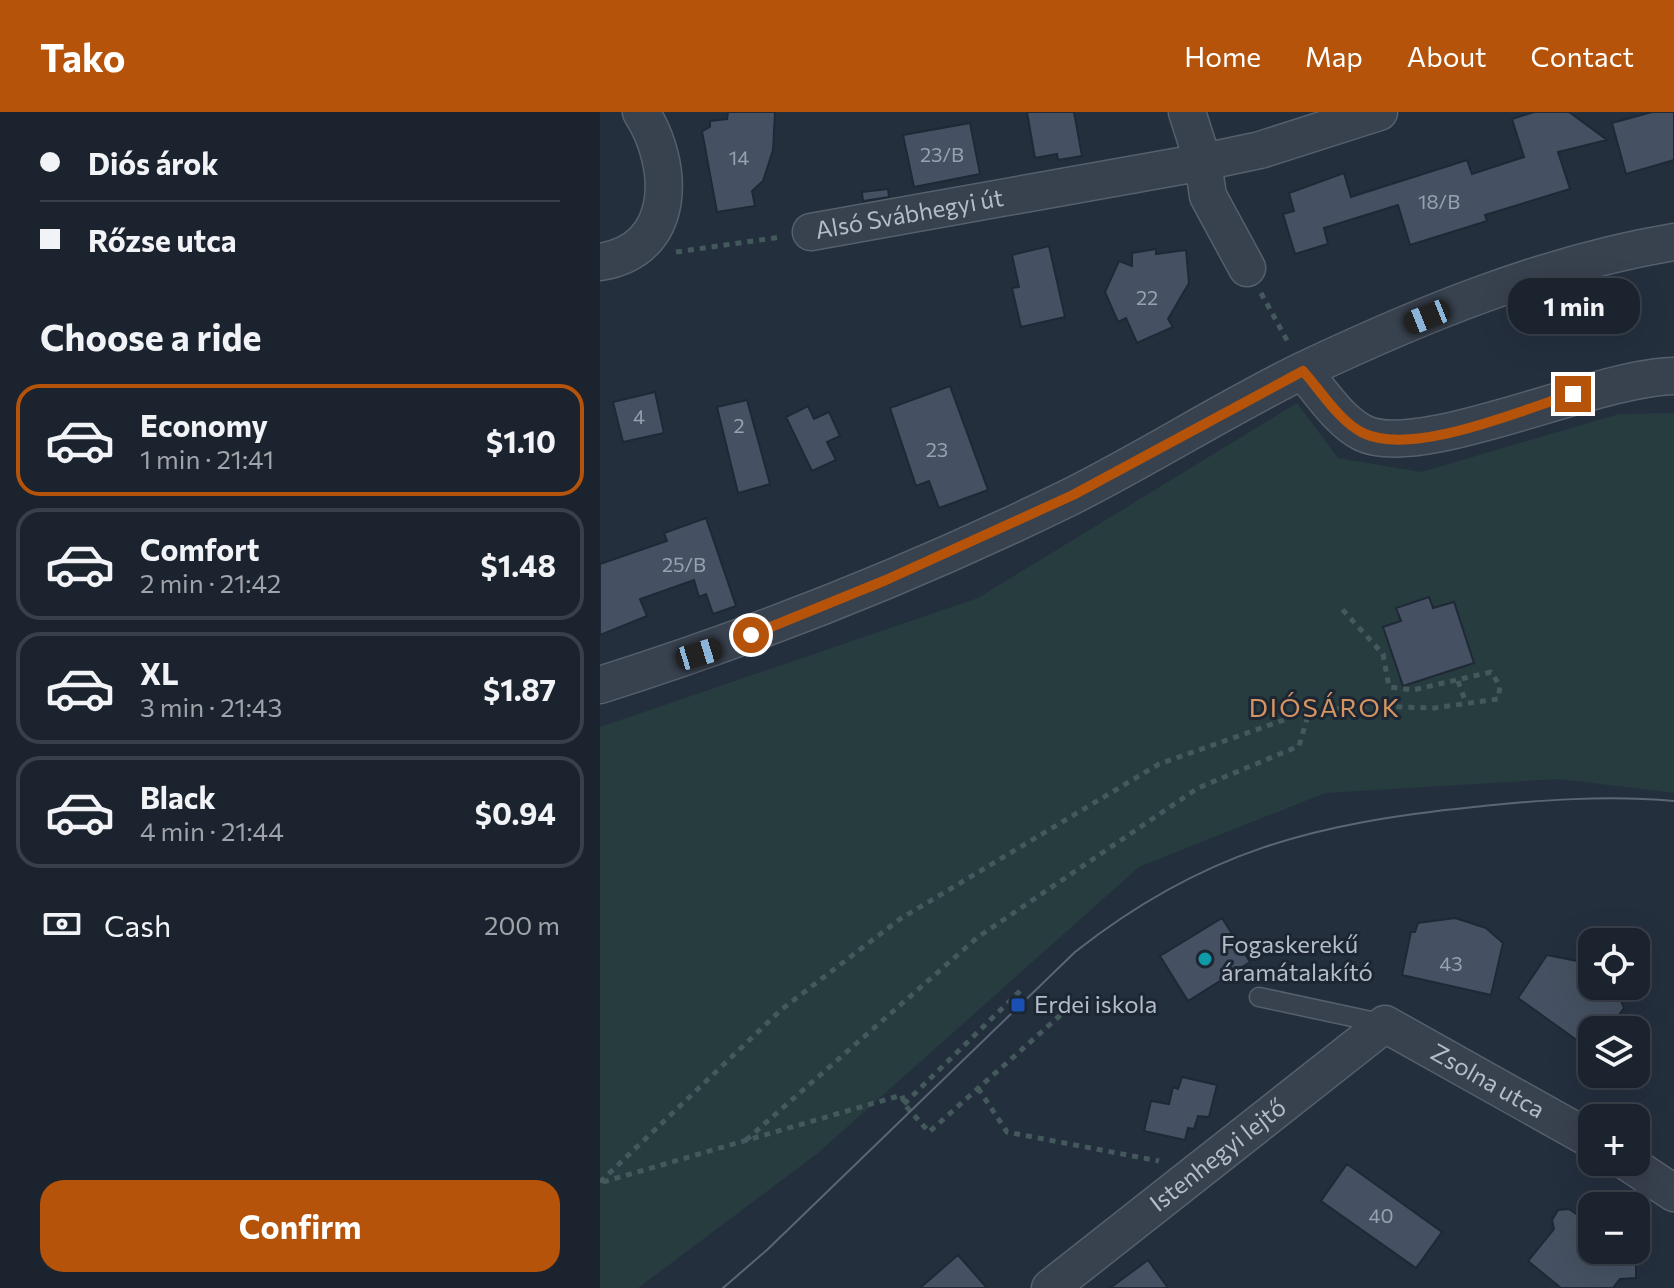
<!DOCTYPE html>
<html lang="en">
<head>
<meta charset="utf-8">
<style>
	:root { --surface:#1b232e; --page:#242b36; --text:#f1f3f6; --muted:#a0a4aa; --line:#39404a; --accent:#b45309 }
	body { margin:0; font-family:Commissioner,sans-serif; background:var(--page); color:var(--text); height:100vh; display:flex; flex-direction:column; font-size:30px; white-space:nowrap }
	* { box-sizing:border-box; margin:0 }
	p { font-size:26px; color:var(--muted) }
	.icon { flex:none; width:44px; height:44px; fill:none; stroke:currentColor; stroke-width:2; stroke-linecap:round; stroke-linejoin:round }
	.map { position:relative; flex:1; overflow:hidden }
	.panel { display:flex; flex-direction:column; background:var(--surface); width:600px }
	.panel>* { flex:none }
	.banner { display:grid; align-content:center; height:176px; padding:0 40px; background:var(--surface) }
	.tools { position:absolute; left:978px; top:816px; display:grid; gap:16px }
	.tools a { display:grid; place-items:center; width:72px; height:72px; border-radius:16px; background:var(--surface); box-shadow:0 8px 32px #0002,0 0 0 2px var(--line); font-size:40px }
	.end { position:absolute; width:36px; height:36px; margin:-18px; border:10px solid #b45309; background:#fff; box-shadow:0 0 0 4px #fff }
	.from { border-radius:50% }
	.bubble { position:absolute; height:56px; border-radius:24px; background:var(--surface); box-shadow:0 8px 32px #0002,0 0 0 2px var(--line); font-size:26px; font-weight:700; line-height:56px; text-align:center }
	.car { position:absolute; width:24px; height:48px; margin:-24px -12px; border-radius:10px; box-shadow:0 0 6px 2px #0007; background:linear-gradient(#222 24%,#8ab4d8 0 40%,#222 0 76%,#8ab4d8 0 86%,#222 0) }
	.banner b { display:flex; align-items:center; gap:28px; height:76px; font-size:30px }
	.banner b+b { border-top:2px solid var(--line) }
	.banner i { width:20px; height:20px; background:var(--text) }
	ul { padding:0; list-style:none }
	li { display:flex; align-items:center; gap:24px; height:112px; margin:0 16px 12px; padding:0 24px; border:4px solid var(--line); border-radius:24px }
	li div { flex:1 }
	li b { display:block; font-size:30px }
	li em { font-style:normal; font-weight:700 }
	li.on { border-color:var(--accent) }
	li>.icon { width:72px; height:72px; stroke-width:1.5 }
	h2 { padding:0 40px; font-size:36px; line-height:96px }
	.pay { display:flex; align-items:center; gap:20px; height:88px; padding:0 40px; font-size:30px }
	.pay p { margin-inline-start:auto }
	.button { display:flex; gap:16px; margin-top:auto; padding:16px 40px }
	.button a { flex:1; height:92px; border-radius:24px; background:var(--accent); color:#fff; font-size:32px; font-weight:700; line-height:92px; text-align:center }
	header { display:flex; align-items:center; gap:48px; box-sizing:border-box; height:112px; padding:0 40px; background:var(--accent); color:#fff }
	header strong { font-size:38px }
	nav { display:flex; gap:44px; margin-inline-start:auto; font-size:28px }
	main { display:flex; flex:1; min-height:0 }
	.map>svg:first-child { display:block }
	.green { fill:#263c3f }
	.building { fill:#455162; stroke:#1f2835; stroke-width:2 }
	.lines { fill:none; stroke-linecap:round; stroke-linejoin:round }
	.service-casing { stroke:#565f6c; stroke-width:21 }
	.minor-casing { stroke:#565f6c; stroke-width:39 }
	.path { stroke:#44595c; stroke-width:5; stroke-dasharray:6 6; stroke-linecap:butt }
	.service { stroke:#38414e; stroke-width:18 }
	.minor { stroke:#38414e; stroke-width:36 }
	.tram { stroke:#5a6575; stroke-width:2 }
	.route { stroke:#b45309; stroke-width:10 }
	.culture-dot { fill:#0f9aa8; stroke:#1d2633; stroke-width:3 }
	.transit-dot { fill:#1a4fb4; stroke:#1d2633; stroke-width:3 }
	.labels { text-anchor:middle; stroke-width:6; stroke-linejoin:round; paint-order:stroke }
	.number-label { font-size:20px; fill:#98a1af }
	.street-label { font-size:24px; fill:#b4bcc9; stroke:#1d2633 }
	.poi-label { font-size:24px; fill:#b4bcc9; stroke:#1d2633; text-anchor:start }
	.neighbourhood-label { font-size:26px; letter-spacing:2px; fill:#d59563; stroke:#1d2633 }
</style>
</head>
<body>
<header>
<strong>Tako</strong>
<nav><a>Home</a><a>Map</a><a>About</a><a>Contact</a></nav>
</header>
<main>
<section class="panel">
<div class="banner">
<b><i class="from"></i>Diós árok</b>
<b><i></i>Rőzse utca</b>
</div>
<h2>Choose a ride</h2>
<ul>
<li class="on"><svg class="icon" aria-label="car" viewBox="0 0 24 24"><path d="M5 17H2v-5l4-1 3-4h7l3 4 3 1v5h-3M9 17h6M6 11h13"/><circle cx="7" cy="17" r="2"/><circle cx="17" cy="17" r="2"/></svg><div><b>Economy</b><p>1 min · 21:41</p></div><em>$1.10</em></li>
<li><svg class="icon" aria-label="car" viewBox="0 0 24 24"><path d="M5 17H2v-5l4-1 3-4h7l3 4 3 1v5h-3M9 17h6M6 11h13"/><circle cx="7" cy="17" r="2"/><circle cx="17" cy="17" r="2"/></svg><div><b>Comfort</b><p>2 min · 21:42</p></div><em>$1.48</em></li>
<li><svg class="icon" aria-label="car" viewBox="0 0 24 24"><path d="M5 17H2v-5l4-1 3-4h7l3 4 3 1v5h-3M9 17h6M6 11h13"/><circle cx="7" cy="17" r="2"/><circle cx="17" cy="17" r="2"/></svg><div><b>XL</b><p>3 min · 21:43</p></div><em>$1.87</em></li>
<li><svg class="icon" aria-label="car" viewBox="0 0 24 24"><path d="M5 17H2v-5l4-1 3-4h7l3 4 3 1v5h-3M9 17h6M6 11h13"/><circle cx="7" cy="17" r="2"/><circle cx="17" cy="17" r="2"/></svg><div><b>Black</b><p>4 min · 21:44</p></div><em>$0.94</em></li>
</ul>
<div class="pay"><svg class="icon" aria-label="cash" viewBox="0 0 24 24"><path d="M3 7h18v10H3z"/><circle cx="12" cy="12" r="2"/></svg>Cash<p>200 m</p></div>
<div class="button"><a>Confirm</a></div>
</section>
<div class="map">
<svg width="1074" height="1176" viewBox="0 0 1074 1176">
	<rect width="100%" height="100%" fill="#242f3e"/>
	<path class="green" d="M697 291 738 346 821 360 1019 302 1074 301V681L959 667 725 681 539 755 218 1041 38 1176H0V615L378 486Z"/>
	<path class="building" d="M128 0H175L173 38 163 69 152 79 155 94 117 100 102 19 110 15V9L127 7Z
		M427 0H474L482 44 458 48 457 42 435 46Z
		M934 0H969L1007 28 958 40 970 77 885 103 887 109 810 133 798 93 724 116 728 132 695 142 683 102 694 99 689 81 744 61 751 85 867 48 872 62 924 45 912 7Z
		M1052 0H1074V48L1026 62 1012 11Z
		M370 11 380 62 314 75 303 23Z
		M288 77 289 85 263 89 262 80Z
		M449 134 465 205 421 215 412 176 419 175 412 143Z
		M556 137V142L586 138 589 171 568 207 573 215 537 231 526 206 518 210 505 180 519 149 532 154V141Z
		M350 274 388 378 339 396 329 369 316 374 290 296Z
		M55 280 64 321 23 330 13 290Z
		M147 288 170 372 138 381 117 295Z
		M208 294 214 307 229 300 240 324 227 330 236 348 212 359 186 305Z
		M106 406 136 494 113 502 106 482 99 485 94 468 40 487 47 504 0 523V452L67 429 64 421Z
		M829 485 833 496 854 490 874 551 803 574 783 515 801 509 796 496Z
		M622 806 650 850 588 889 560 844Z
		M855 806 886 816 903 831 891 883 802 863 811 820H815L818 811Z
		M947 843 982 850 992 855V874H1013L1019 884 1024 896 1008 918H992V939L918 886Z
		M582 965 617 973 609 1005 598 1004 594 1017 588 1016 585 1028 544 1019 551 989 569 992 573 975 578 977Z
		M747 1052 842 1120 816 1156 721 1089Z
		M969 1097 979 1104 978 1115 992 1126V1138H1007L1016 1145 1048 1132 1036 1148V1166L1020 1167 1013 1176H961L928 1149 954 1117 952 1108 958 1098Z
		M358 1143 387 1176H320Z
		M548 1148 568 1176H510Z"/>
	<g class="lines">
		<g class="service-casing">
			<path id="service" d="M659 885 785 912"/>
		</g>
		<g class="minor-casing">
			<g id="minor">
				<path d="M587 0 603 50 660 38 779 0"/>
				<path id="s1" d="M211 120 603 50 608 84 647 156"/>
				<path d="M0 150C78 138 75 53 41 0"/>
				<path d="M703 259C720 279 739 309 763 321 820 349 995 265 1074 264"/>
				<path d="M0 573C161 522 319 459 470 385 550 345 624 297 704 258 820 203 947 151 1074 130"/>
				<path d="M1027 1050 1074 1081"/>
				<path id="s2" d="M450 1176 785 912 992 1028"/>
			</g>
		</g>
		<path class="path" d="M76 140 181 125
			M661 181 689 232
			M858 569 866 591
			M378 976 407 1020 559 1049
			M304 992 421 878
			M146 1028 378 825 598 676 699 634 709 600
			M0 1070 182 897 300 807 559 652 709 599 769 594 834 596 898 587 900 574 891 560 813 578 789 575 783 542 741 496
			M3 1070 302 983 304 992 329 1020 473 892"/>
		<use href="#service" class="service"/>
		<use href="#minor" class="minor"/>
		<path class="tram" d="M123 1176 168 1137 475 840C603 739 715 711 874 695 940 688 1007 683 1074 689"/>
	</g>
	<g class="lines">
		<path class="route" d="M151 523 286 468 473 383 703 259C721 279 739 309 763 321 813 345 921 298 973 282"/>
	</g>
	<circle class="culture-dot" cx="605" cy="847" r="8"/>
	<rect class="transit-dot" x="410" y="885" width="16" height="16" rx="4"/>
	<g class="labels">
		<g class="number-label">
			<text x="342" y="50">23/B</text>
			<text x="139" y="53">14</text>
			<text x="839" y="97">18/B</text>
			<text x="547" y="193">22</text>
			<text x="39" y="312">4</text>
			<text x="139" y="321">2</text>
			<text x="337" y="345">23</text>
			<text x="84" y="460">25/B</text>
			<text x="851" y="859">43</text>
			<text x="781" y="1111">40</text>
		</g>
		<g class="street-label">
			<text dy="8" stroke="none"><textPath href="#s1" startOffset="100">Alsó Svábhegyi út</textPath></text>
			<text dy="8" stroke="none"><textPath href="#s2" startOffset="544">Zsolna utca</textPath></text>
			<text dy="8" stroke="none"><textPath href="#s2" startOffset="214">Istenhegyi lejtő</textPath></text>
		</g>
		<g class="poi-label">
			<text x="621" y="841">Fogaskerekű<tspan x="621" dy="28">áramátalakító</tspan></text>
			<text x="434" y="901">Erdei iskola</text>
		</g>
		<g class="neighbourhood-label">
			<text x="725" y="605">DIÓSÁROK</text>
		</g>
	</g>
</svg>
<div class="tools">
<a><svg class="icon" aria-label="locate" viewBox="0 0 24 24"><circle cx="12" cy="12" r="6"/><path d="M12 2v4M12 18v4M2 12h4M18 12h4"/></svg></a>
<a><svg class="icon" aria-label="layers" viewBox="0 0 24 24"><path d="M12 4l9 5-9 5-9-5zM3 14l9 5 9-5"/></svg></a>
<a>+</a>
<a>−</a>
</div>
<i class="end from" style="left:151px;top:523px"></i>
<i class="end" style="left:973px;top:282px"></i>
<div class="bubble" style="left:908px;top:166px;width:132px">1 min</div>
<i class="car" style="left:827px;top:205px;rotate:248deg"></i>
<i class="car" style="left:99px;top:542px;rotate:73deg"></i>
</div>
</main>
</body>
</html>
